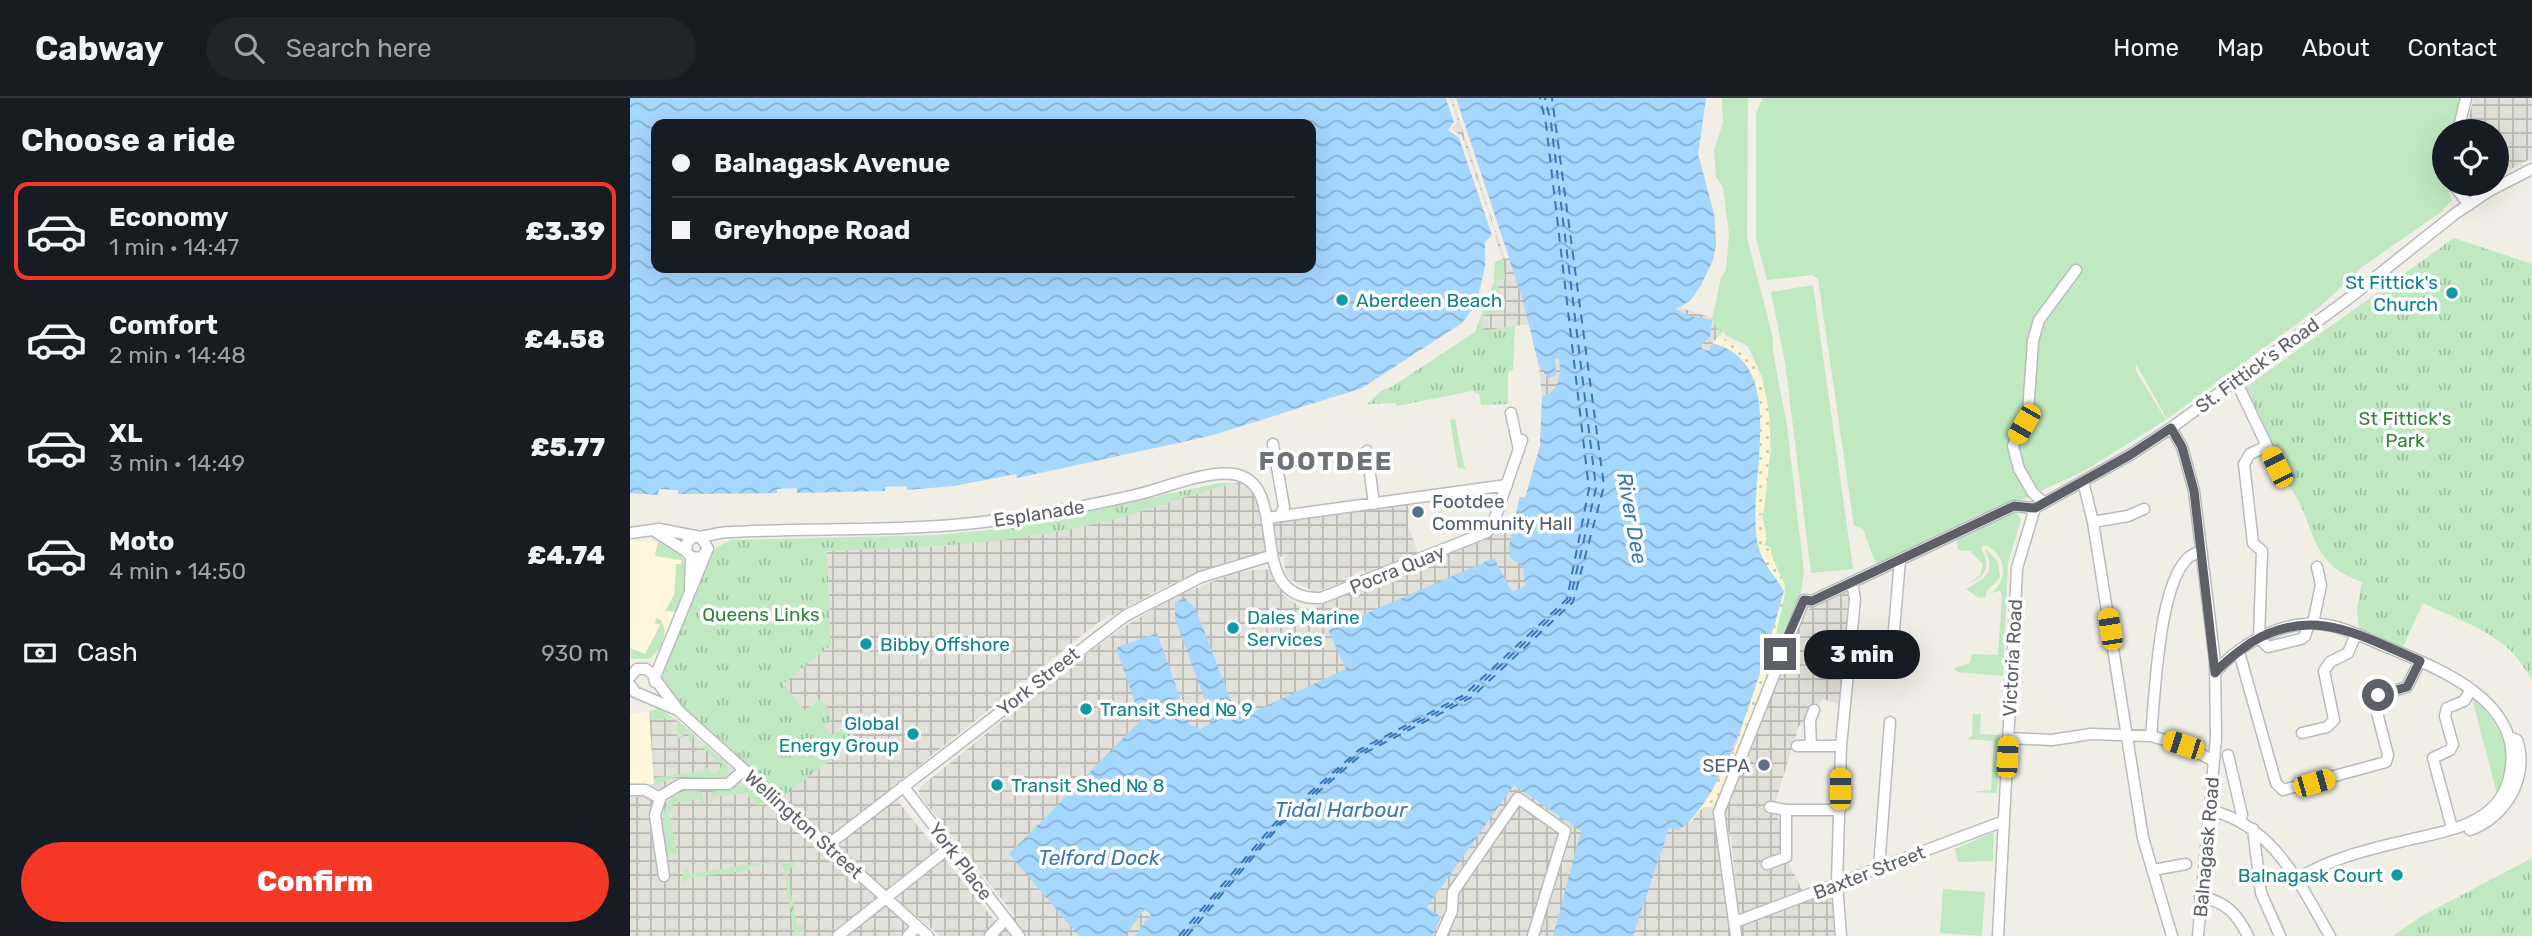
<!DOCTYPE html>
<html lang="en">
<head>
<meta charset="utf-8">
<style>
	:root { --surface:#171b24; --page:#20242c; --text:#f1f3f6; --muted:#9ea1a6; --line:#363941; --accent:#f63926 }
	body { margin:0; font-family:Rubik,sans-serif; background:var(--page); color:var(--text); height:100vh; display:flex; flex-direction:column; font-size:26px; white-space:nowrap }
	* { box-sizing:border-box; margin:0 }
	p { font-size:23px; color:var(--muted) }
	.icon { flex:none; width:38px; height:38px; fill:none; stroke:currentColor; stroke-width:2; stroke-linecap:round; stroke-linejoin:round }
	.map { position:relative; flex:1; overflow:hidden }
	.panel { display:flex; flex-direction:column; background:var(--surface); width:630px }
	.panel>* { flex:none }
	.banner { position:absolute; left:21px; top:21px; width:665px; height:154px; border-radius:14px; box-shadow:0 7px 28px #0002; display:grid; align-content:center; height:154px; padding:0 21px; background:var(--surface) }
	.tools { position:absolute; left:1802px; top:21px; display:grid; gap:14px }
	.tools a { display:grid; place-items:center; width:77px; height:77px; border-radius:50%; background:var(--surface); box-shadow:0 7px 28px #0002; font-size:35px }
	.end { position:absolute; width:32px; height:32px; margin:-16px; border:9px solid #5d6167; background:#fff; box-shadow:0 0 0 4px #fff }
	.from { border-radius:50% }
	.bubble { position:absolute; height:49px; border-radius:24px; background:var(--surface); box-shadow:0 7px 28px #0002; font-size:23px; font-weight:800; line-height:49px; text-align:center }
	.car { position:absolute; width:21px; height:42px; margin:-21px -10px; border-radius:9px; box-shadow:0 0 5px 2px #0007; background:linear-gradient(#f5c518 24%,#345 0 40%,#f5c518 0 76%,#345 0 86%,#f5c518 0) }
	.banner b { display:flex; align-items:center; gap:24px; height:66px; font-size:26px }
	.banner b+b { border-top:2px solid var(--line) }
	.banner i { width:18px; height:18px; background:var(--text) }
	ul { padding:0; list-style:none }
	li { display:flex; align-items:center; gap:21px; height:98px; margin:0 14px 10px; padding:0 7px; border:4px solid transparent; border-radius:14px }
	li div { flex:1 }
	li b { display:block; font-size:26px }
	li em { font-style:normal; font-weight:800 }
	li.active { border-color:var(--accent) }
	li>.icon { width:63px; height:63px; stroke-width:1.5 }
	h2 { padding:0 21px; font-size:32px; line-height:84px }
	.pay { display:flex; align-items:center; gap:18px; height:77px; padding:0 21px; font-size:26px }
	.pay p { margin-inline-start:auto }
	.primary-button { display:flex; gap:14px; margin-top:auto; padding:14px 21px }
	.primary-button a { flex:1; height:80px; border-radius:42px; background:var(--accent); color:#fff; font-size:28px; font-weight:800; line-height:80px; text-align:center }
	header { display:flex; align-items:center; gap:42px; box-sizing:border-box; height:98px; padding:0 35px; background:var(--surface); border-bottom:2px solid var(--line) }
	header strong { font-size:33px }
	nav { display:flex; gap:38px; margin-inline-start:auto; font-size:24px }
	.search { width:490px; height:63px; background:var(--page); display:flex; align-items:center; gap:18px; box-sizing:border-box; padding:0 24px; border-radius:38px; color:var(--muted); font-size:26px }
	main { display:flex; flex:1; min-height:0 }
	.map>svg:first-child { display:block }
	.commercial { fill:#fff7db }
	.industrial { fill:url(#industrial-grid) }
	.green { fill:#c0e9c1 }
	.forest { fill:url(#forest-crowns) }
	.sand { fill:url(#sand-dots) }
	.park { fill:url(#park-tufts) }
	.water { fill:url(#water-waves); fill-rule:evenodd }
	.pier { fill:#f0eee5 }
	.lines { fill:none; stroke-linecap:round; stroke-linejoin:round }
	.ferry { stroke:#3a77b9; stroke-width:2; stroke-dasharray:9 7; stroke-linecap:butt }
	.minor-casing { stroke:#b8bbc0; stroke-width:13 }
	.minor { stroke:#fff; stroke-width:10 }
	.route { stroke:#5d6167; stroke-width:9 }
	.culture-dot { fill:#0f9aa8; stroke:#fff; stroke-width:2.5 }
	.service-dot { fill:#5c6f8a; stroke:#fff; stroke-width:2.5 }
	.labels { text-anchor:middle; stroke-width:7; stroke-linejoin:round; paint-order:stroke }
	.culture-label { font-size:19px; fill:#0d838f; stroke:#fff; text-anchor:start }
	.street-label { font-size:19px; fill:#5d6167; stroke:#fff }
	.park-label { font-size:19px; fill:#2e8433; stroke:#fff }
	.service-label { font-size:19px; fill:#4e5e75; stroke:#fff; text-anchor:start }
	.water-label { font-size:21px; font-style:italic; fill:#3a77b9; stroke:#fff }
	.district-label { font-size:26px; font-weight:bold; letter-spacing:2px; fill:#6e7379; stroke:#fff }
</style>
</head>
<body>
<header>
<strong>Cabway</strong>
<div class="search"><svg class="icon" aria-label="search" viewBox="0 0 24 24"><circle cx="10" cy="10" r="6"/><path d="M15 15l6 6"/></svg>Search here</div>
<nav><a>Home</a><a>Map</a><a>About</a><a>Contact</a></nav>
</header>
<main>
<section class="panel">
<h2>Choose a ride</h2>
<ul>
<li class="active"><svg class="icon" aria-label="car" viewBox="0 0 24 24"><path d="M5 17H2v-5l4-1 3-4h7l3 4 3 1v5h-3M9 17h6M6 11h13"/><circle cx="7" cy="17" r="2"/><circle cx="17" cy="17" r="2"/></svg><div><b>Economy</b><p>1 min · 14:47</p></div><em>£3.39</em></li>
<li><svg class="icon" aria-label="car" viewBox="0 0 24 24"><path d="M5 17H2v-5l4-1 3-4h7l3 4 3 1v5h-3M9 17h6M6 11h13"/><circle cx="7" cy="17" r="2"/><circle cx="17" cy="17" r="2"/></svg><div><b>Comfort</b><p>2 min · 14:48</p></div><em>£4.58</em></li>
<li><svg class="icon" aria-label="car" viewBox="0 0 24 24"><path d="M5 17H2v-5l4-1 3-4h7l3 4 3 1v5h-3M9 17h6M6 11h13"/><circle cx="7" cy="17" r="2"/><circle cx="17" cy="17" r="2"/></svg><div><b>XL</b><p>3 min · 14:49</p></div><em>£5.77</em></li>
<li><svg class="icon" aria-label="car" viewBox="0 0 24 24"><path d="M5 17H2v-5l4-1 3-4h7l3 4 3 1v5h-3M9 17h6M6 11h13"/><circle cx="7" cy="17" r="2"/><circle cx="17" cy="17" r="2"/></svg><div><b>Moto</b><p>4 min · 14:50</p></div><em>£4.74</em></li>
</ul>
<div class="pay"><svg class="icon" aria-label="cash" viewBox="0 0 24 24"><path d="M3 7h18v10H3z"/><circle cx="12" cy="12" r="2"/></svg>Cash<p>930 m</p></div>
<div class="primary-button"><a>Confirm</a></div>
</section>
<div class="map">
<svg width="1902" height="838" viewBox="0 0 1902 838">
	<defs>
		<pattern id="industrial-grid" width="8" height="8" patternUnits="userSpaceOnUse" patternTransform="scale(1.75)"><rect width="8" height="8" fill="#e1e0d9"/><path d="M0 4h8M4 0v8" fill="none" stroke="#bab9b4"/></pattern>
		<pattern id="forest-crowns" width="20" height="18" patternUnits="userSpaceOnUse" patternTransform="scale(1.75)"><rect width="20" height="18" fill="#c0e9c1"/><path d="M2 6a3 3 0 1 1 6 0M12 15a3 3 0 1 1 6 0" fill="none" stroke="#9fc0a1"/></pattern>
		<pattern id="sand-dots" width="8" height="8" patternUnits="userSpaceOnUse" patternTransform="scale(1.75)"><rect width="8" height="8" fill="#fdf4d3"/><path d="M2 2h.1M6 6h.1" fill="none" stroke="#d0c9af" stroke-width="1.8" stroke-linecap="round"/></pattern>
		<pattern id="park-tufts" width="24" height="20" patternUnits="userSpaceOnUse" patternTransform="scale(1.75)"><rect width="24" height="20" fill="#c0e9c1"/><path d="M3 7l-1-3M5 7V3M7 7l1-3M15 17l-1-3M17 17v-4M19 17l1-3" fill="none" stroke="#9fc0a1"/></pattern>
		<pattern id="water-waves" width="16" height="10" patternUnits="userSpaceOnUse" patternTransform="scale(1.75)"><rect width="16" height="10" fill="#a6d7ff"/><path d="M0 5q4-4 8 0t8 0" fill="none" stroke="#8ab2d2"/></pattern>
	</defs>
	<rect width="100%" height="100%" fill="#f0eee5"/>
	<path class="commercial" d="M0 443 35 444 53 461 54 494 51 505 29 551 25 557 13 562H0Z
		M19 614 24 686H0V616Z"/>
	<path class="industrial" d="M816 0H1076L1068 56 1084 116 1086 146 1083 162 1071 187 1051 210 1083 220 1097 249 1129 452 1156 525 1095 687 1083 709 1101 838H367L385 818 289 696V690L435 572 497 527 542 500 609 473 640 471 654 491 652 496 672 510 680 511 856 441 865 435 869 427 882 431 890 399 895 400 901 384 910 348 912 299 909 269 899 226 845 234 864 184 865 164 873 161 829 40 818 34 824 24Z
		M1844 0H1902V60L1867 78V33H1835Z
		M614 380 622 385 638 420 779 400 778 428 788 455 736 476 734 472 724 476 725 480 685 494 661 482 655 474 654 458 579 472 540 486 466 526 266 686 270 706 366 824 353 838H310L288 819 271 838H0V700L14 698 24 686 19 614 28 610 47 622 142 706 223 645H231L217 631H209L202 638 194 628 201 622V615L190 601 175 613 153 586 201 547 197 453 311 448 409 436 477 423 571 393 607 385Z
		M1220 490 1222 497 1214 608 1193 601 1169 628 1145 705 1156 759 1175 798 1207 786 1211 838H1111L1101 742 1094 718 1098 698 1171 515Z"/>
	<path class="green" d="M1092 0H1118L1117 139 1143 241V254L1157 328 1174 475 1170 498 1147 550 1145 532 1154 484 1141 463 1140 451 1134 447 1132 416 1141 351 1133 281 1118 248 1095 237 1094 233 1090 236 1082 222 1091 179 1096 172 1099 136 1093 89 1086 79 1084 52 1093 25Z
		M1133 0H1832L1824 33H1815V86L1822 92 1819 94 1822 102 1811 114 1732 169 1691 208 1537 321 1506 266V273L1536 322 1454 373 1247 469 1233 431 1224 428 1188 181 1182 177 1137 182 1126 140V15Z
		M873 161 875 181 866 183 870 195 863 200 867 203 872 202 873 213 852 218 854 233 845 234 864 184 865 164Z
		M1183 187 1223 471 1181 475 1155 264 1141 194Z
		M825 321 834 368 837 371 828 370 820 322Z
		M1386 414 1391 421 1378 466 1373 578 1327 574 1324 570 1340 565 1342 556 1368 557 1372 497 1370 493 1361 495C1380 482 1376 453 1353 447L1351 450C1360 466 1358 479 1339 485L1350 478 1353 466 1340 453 1328 452 1327 442Z
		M28 443C64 446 58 491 46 514L35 513 44 497 46 466H51V462L25 458Z
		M1355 450 1368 464 1370 480 1356 494V499L1349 500 1336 491C1356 479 1366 477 1355 450Z
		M26 520 31 522C39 535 32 553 19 561H1L0 550 15 556 30 527 25 525Z
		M1842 600C1870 623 1889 662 1867 696Z
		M30 610 64 636 62 643H59L58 634H53L54 640H47L46 628 50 627 43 620 21 622 20 613Z
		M1343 616H1351L1350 636 1370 637 1367 695 1342 694 1361 692 1364 643 1338 641 1342 638Z
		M74 647 97 666 98 679C81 685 65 677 48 679 35 680 30 690 17 686H24V680L74 673V668L85 676 93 667 73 650 68 652Z
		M115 685 138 703 133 707H125L124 700H119L117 695 83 699V705L80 704 82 694Z
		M59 692 72 694 74 706 71 707 70 701 43 705V713L39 714 47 755 37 757C33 731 25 698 59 692Z
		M1364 734 1363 763 1328 764 1325 751Z
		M151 762 120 769V772L59 780 55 785 51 780 56 770 60 776Z
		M1313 791 1355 794 1352 838 1310 835Z"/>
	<path class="forest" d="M168 763 157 774 167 828 174 827V834L164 835 153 766Z"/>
	<path class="sand" d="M1089 238C1156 266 1140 355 1134 414L1126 420 1129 423 1133 421 1137 440 1134 447 1140 449C1142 464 1155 483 1155 490 1154 512 1144 528 1147 550L1098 680 1083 709H1073L1061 724 1059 719 1097 665 1109 641 1118 604 1122 438 1130 306 1125 287 1082 245Z"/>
	<path class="park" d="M1824 140 1902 166V582C1896 573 1891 564 1883 555 1858 530 1824 520 1793 505L1773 549 1729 530 1727 510 1732 484C1671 463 1689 419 1654 383L1656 374 1616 289Z
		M885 228 883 272 878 274V306L851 307 849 296 842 293 767 308 766 305 737 306 751 293 763 288 845 234Z
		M589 385H606C562 395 521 412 478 423 386 446 291 450 197 453L201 547 153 586 175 613 190 601 200 613 201 622 194 628 202 637 211 631H217L232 646 223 645 152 699 38 598 31 583 35 561 57 516 80 457 87 449 101 442 306 437 380 430Z
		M1902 760V838H1763L1790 819Z"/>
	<path class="water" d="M0 0H816L824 24 818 32 829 40 862 137 855 144V169L846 207 832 225 732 290 580 338 387 380 386 376 324 388 277 392 276 388 255 389V393L167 395V390L147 391V395L48 396V392L29 391 28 397 0 395ZM26 26H681V170H26Z
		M826 0H1076L1068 56 1084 116 1086 146 1083 162 1071 187 1060 203 1045 211 1060 218 1082 222 1080 239 1072 246V251L1079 253 1082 245C1165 265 1112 394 1129 451 1133 465 1146 480 1154 493 1137 553 1099 698 1049 732L1039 730 1003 838H923L951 733 884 687 797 809 811 819 802 838H505L521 816 515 811 495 838H449L379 756 511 622 486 550 527 535 560 627 570 631 583 624 545 521V504L555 500 566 512 608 621 716 571 698 532 864 460 882 494 895 488 893 469 880 459 879 449 890 399 895 400 910 348 912 299C931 291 931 278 929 259L925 261 926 277 918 280 909 268 893 203Z"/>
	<path class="pier" d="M816 0H820L828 24 821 31 832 38 866 136 864 140 829 40 818 32 824 24Z
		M822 0H826L879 160 875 161Z"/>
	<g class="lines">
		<path class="ferry" d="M549 838 646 724 729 652 834 597 937 501 959 391 916 26 910 0
			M553 838 648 726 729 655 838 598 940 502 966 390 921 25 915 0
			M557 838 650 727 731 657 842 599 943 504 974 388 922 0"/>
		<g class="minor-casing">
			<path id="minor" d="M1828 33 1836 0
				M1823 86 1839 107
				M1606 283 1647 369
				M881 315 889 352
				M1541 330 1552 349 1564 393 1585 564 1586 640 1568 838
				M643 346 654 409 650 418
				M1637 348 1620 356 1614 366 1623 445 1632 453 1629 540 1638 549 1671 541 1675 538 1679 525
				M737 353 744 406
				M1453 383 1463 424 1513 740 1542 838
				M1412 403 1403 395 1389 371 1383 348 1398 314 1403 243 1409 222 1446 172
				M637 420 877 387
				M1463 424 1498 418 1514 411
				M26 434 56 453
				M0 435 29 431 71 439 78 451 71 460 61 459 56 453 57 445 63 439
				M68 439C79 438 89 434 100 434 191 429 284 435 375 421 418 415 462 407 505 397 532 391 577 372 603 376 665 385 610 503 691 500L857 434 863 426 892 342
				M60 491 61 459
				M1683 525 1691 487 1687 469
				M1264 532 1270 462
				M1609 554 1646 685 1653 692 1756 664 1758 657 1744 603 1748 597 1777 589 1790 563
				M1585 575C1606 549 1643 528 1676 526 1705 523 1731 539 1757 549 1807 570 1890 601 1881 669 1879 686 1873 700 1861 711 1840 730 1808 735 1782 741 1742 751 1702 759 1667 781
				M0 579 7 571H16L23 576 25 584
				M25 579 76 455
				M25 581 49 613 298 838
				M0 587 5 594 45 611
				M1672 635 1697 629 1704 622 1694 573 1700 564 1718 555 1726 536
				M1521 638C1525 602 1528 455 1572 454
				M1378 640 1422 642 1461 636 1521 638 1553 647 1584 663
				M1167 648H1211
				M1181 648 1180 622 1184 612
				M1598 657 1612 717 1610 723
				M273 688 389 838
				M0 692H15L30 700
				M1140 709 1156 712
				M1580 712C1644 728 1669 785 1700 838
				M1822 730 1803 660 1820 652 1823 647 1815 618 1817 610 1834 603 1841 592
				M1623 731 1631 795 1650 838
				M1840 732C1875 720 1900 679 1887 642L1879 639
				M198 747 495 518 571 479 640 458
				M1137 766 1156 759V712H1210
				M1249 770 1260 624
				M1523 772 1556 766
				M34 778 25 717 31 698 51 686H98L114 672
				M1570 799C1596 803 1607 816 1618 838
				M1105 824 1374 723
				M208 838 320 749
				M278 838 287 828
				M360 838 374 823
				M811 838 822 813 823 794 888 700 935 733 903 838
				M1106 838 1089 714 1174 502 1182 503 1384 408 1405 410
				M1211 838 1207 786 1211 648 1225 501 1222 484
				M1368 838 1387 470 1405 410 1500 357 1541 330 1718 201 1826 115 1859 93 1902 71"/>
		</g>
		<use href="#minor" class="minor"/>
	</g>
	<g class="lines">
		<path class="route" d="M1150 556 1174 502 1182 503 1384 408 1405 410 1500 357 1541 330 1552 349 1564 393 1585 575C1595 563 1609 553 1622 544 1683 507 1731 538 1790 563L1777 589 1748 597"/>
	</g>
	<g class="culture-dot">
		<circle cx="1822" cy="195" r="7"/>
		<circle cx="712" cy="202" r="7"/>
		<circle cx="603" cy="530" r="7"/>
		<circle cx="236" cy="546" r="7"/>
		<circle cx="456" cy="611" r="7"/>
		<circle cx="283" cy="636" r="7"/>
		<circle cx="367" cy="687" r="7"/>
		<circle cx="1767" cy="777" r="7"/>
	</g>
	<g class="service-dot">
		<circle cx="788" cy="414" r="7"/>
		<circle cx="1134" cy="667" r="7"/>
	</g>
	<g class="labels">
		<g class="culture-label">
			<text x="1808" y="191" text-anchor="end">St Fittick's<tspan x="1808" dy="22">Church</tspan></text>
			<text x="726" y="209">Aberdeen Beach</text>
			<text x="617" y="526">Dales Marine<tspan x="617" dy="22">Services</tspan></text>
			<text x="250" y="553">Bibby Offshore</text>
			<text x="470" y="618">Transit Shed № 9</text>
			<text x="269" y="632" text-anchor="end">Global<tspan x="269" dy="22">Energy Group</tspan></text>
			<text x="381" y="694">Transit Shed № 8</text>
			<text x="1753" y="784" text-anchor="end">Balnagask Court</text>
		</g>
		<g class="street-label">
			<text transform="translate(1627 267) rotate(-36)" y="7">St. Fittick's Road</text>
			<text transform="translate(409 415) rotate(-9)" y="7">Esplanade</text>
			<text transform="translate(767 471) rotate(-22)" y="7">Pocra Quay</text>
			<text transform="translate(1382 560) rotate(-87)" y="7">Victoria Road</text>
			<text transform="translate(408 583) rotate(-38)" y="7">York Street</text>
			<text transform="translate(174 726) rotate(42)" y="7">Wellington Street</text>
			<text transform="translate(1576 749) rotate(-85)" y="7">Balnagask Road</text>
			<text transform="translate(331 763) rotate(53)" y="7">York Place</text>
			<text transform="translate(1239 774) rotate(-21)" y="7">Baxter Street</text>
		</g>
		<g class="park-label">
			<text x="1775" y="327">St Fittick's<tspan x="1775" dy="22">Park</tspan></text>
			<text x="131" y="523">Queens Links</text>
		</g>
		<g class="service-label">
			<text x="802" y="410">Footdee<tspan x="802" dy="22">Community Hall</tspan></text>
			<text x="1120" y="674" text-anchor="end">SEPA</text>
		</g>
		<g class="water-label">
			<text transform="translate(1002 420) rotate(80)" y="7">River Dee</text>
			<text x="711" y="719">Tidal Harbour</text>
			<text x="469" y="767">Telford Dock</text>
		</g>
		<g class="district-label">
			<text x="696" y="372">FOOTDEE</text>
		</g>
	</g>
</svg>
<div class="tools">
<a><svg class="icon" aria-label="locate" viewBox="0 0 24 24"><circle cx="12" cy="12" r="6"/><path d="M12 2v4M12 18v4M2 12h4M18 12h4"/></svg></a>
</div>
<i class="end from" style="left:1748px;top:597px"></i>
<i class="end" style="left:1150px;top:556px"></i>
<div class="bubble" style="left:1174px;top:532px;width:116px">3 min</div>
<i class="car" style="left:1394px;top:326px;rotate:210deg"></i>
<i class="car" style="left:1647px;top:369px;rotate:334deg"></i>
<i class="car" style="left:1480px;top:531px;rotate:351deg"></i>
<i class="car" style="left:1553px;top:647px;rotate:288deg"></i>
<i class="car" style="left:1377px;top:659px;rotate:3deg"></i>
<i class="car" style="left:1684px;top:685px;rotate:74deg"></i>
<i class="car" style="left:1210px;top:691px;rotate:0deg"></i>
<div class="banner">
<b><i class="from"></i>Balnagask Avenue</b>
<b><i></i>Greyhope Road</b>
</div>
</div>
</main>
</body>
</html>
